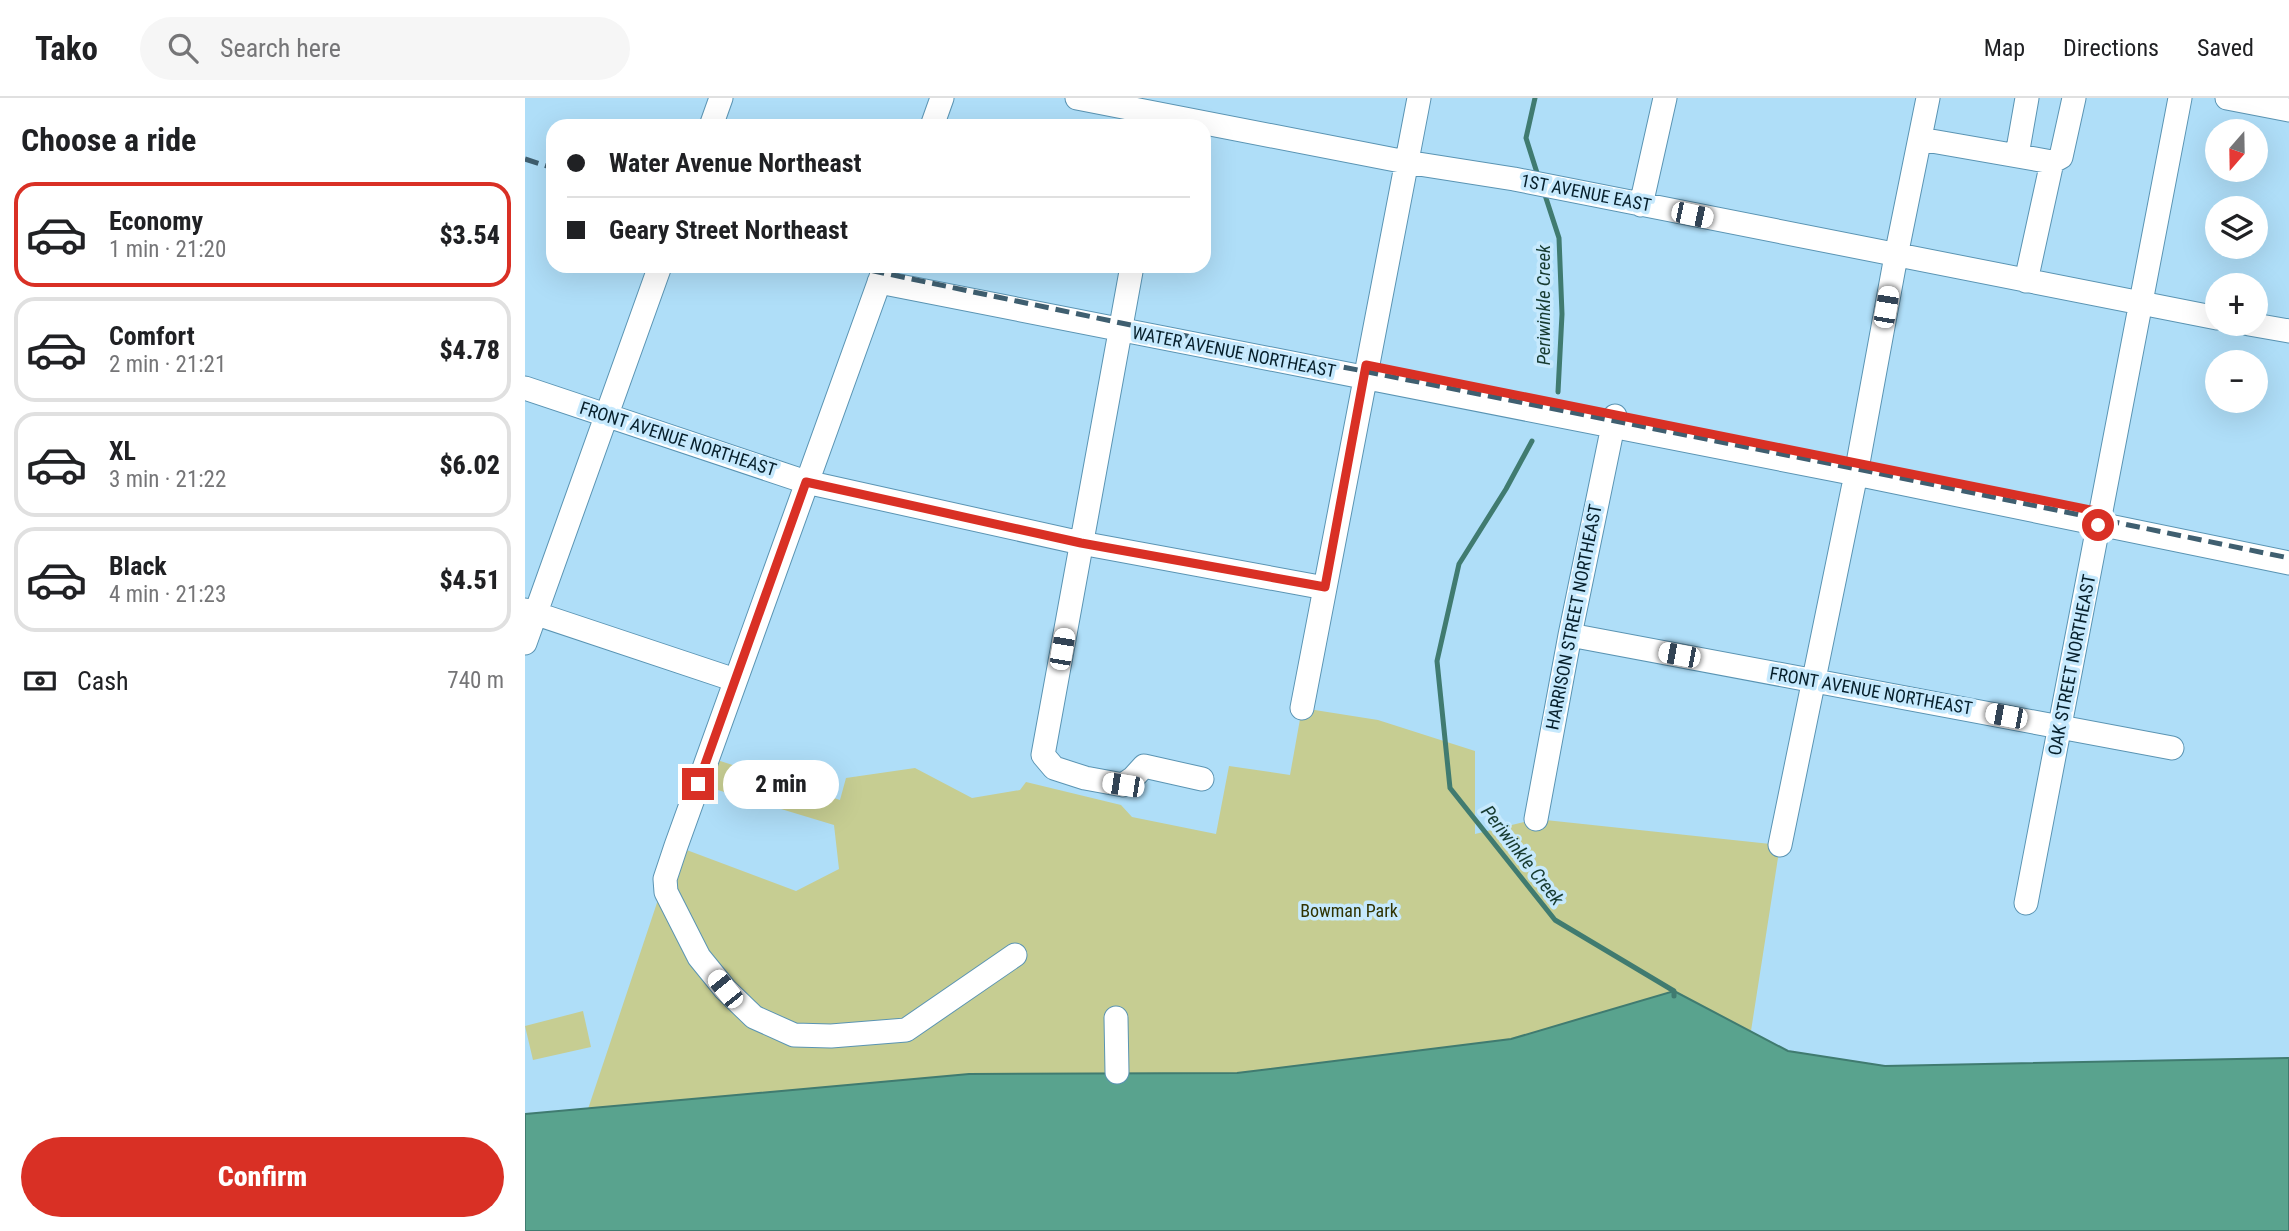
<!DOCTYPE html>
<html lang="en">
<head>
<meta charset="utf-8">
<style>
	:root { --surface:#fff; --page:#f6f6f6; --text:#202124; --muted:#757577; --line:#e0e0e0; --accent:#d93025 }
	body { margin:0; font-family:"Roboto Condensed",sans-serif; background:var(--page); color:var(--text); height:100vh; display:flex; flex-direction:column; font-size:26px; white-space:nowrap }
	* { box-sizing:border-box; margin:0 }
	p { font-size:23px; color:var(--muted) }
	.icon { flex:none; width:38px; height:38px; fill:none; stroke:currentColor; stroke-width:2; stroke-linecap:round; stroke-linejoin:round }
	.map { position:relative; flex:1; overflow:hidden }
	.drawer { display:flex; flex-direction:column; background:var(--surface); width:525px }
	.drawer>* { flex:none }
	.banner { position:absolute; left:21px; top:21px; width:665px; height:154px; border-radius:21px; box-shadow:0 7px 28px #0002; display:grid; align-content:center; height:154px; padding:0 21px; background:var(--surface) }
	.needle { width:46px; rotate:200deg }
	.buttons { position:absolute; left:1680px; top:21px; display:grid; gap:14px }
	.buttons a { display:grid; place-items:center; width:63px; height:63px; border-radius:50%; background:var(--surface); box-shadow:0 7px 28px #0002; font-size:35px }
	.end { position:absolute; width:32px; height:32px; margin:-16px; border:9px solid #d93025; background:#fff; box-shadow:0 0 0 4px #fff }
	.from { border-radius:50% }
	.bubble { position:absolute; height:49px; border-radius:24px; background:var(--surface); box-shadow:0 7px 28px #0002; font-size:23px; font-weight:800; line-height:49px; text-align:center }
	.car { position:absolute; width:21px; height:42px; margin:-21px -10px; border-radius:9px; box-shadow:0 0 5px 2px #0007; background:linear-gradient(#fff 24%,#345 0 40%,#fff 0 76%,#345 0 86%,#fff 0) }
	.banner b { display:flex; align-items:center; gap:24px; height:66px; font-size:26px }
	.banner b+b { border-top:2px solid var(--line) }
	.banner i { width:18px; height:18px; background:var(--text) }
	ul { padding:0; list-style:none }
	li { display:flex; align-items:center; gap:21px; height:105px; margin:0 14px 10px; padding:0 7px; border:4px solid var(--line); border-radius:21px }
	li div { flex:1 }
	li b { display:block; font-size:26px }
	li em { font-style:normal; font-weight:800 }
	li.active { border-color:var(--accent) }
	li>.icon { width:63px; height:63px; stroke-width:1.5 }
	h2 { padding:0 21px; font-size:32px; line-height:84px }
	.pay { display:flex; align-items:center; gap:18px; height:77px; padding:0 21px; font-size:26px }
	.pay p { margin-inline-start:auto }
	.action { display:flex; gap:14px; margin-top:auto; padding:14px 21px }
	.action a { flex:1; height:80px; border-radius:42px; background:var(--accent); color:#fff; font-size:28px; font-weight:800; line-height:80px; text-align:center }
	header { display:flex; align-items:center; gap:42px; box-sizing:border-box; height:98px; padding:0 35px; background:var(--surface); border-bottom:2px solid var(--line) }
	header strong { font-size:33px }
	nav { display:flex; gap:38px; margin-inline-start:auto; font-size:24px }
	.search { width:490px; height:63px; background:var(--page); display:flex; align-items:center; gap:18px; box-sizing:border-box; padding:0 24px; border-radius:38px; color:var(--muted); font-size:26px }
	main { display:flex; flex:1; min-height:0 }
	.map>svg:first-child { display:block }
	.green { fill:#c6cd92 }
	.water { fill:#59a38e; stroke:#407b70; stroke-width:2 }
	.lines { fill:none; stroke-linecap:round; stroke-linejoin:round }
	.stream { stroke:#407b70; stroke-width:5 }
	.minor-casing { stroke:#5a94b3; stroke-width:25 }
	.minor { stroke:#fff; stroke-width:23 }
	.rail { stroke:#3f5f70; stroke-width:5; stroke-dasharray:14 7; stroke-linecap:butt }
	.route { stroke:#d93025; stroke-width:9 }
	.labels { text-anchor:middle; stroke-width:7; stroke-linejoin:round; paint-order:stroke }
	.street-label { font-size:18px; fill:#061f2b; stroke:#c6e9fd }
	.park-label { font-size:18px; fill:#303302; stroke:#c6e9fd }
	.water-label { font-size:19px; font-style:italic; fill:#173b31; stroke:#c6e9fd }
</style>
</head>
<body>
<header>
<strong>Tako</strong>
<div class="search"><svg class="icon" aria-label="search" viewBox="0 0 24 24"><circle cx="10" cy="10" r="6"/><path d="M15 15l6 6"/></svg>Search here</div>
<nav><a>Map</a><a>Directions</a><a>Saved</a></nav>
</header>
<main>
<section class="drawer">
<h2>Choose a ride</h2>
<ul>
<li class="active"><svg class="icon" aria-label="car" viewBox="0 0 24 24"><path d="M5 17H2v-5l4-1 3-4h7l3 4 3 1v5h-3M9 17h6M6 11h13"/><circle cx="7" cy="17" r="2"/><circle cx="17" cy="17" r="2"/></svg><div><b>Economy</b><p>1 min · 21:20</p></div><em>$3.54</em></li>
<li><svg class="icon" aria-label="car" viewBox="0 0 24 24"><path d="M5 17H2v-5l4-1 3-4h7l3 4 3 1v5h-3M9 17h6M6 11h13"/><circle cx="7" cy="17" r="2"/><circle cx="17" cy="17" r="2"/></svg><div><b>Comfort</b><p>2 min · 21:21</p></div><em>$4.78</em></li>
<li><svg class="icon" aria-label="car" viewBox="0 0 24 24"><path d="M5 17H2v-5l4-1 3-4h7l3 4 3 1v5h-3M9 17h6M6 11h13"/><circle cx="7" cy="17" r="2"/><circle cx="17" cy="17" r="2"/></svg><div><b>XL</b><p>3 min · 21:22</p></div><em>$6.02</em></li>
<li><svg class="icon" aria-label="car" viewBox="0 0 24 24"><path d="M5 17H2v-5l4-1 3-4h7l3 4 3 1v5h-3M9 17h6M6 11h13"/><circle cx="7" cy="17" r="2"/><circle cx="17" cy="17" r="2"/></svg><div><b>Black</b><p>4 min · 21:23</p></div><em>$4.51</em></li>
</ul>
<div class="pay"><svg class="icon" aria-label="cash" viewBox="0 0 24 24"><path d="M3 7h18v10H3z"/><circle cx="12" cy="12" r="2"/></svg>Cash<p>740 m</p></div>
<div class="action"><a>Confirm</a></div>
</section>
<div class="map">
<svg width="1764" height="1133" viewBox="0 0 1764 1133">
	<rect width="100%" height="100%" fill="#afdef8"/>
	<path class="green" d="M777 610 853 622 950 653V736L1011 721 1255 747 1226 933 1149 893 986 941 712 975 444 976 63 1011 151 748 271 793 314 771 309 727 173 686 183 659 315 702 321 680 390 670 447 700 495 692 501 684 596 707 607 719 691 736 704 668 765 677Z
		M58 913 66 949 8 962 0 928Z"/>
	<path class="water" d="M1149 893 1263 953 1360 968 1764 960V1133H0V1016L444 976 712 975 986 941Z"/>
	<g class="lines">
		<path class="stream" d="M1010 0 1001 40 1013 78
			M1019 94 1034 140 1037 216 1033 294
			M1007 343 981 391 934 466 912 563 925 690 1030 822 1149 893V898"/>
		<g class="minor-casing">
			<path id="minor" d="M552 0 881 64 989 81 1692 220
				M1702 0 1764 12
				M186 28 196 0
				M407 28 417 0
				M1395 41 1527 64 1536 59 1549 0
				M1492 57 1502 0
				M1116 107 1140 0
				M360 168 151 748 140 781 141 794 174 859 200 891 229 919 269 937 306 938 381 932 490 857
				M607 168 518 657 529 670 560 680 598 687 608 680 619 668 677 681
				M1501 183 1527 64
				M354 184 1331 376 1764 465
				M1724 226 1764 233
				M0 290 281 384 556 445 800 490
				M0 512 210 582
				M1045 537 1647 650
				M0 545 135 168
				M777 610 894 0
				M1011 721 1045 537 1090 318
				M1255 747 1331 376 1371 158 1403 0
				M1501 805 1655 0
				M591 920 592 974"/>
		</g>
		<use href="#minor" class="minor"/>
		<path class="rail" d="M0 61 28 70
			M325 168 596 225 1332 371 1764 460"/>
	</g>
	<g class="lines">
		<path class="route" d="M173 686 281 384 556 445 800 489 841 267C1086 317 1331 363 1575 414L1573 427"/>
	</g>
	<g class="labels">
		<g class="street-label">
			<text transform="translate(1061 95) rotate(11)" y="6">1ST AVENUE EAST</text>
			<text transform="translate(709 254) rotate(11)" y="6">WATER AVENUE NORTHEAST</text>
			<text transform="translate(153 341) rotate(18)" y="6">FRONT AVENUE NORTHEAST</text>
			<text transform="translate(1049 519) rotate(-79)" y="6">HARRISON STREET NORTHEAST</text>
			<text transform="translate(1547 567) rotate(-79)" y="6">OAK STREET NORTHEAST</text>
			<text transform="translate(1346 593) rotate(10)" y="6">FRONT AVENUE NORTHEAST</text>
		</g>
		<g class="park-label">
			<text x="824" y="819">Bowman Park</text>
		</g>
		<g class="water-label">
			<text transform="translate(1018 207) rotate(-90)" y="7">Periwinkle Creek</text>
			<text transform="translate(998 757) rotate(52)" y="7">Periwinkle Creek</text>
		</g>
	</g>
</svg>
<div class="buttons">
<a><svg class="needle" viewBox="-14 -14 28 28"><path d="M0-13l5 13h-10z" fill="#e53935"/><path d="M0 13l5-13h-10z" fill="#757577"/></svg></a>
<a><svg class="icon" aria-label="layers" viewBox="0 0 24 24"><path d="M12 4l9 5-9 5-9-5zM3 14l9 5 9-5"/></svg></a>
<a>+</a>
<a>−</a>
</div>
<i class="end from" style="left:1573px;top:427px"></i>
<i class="end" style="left:173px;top:686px"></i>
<div class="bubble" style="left:198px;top:662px;width:116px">2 min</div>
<i class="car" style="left:1167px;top:117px;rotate:102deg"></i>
<i class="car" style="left:1361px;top:209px;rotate:10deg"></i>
<i class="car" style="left:537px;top:551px;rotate:10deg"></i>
<i class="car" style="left:1154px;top:557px;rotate:281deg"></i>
<i class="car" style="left:1481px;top:618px;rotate:281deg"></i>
<i class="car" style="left:598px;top:687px;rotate:279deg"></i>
<i class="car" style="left:200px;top:891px;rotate:321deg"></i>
<div class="banner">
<b><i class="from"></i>Water Avenue Northeast</b>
<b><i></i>Geary Street Northeast</b>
</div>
</div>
</main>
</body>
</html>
